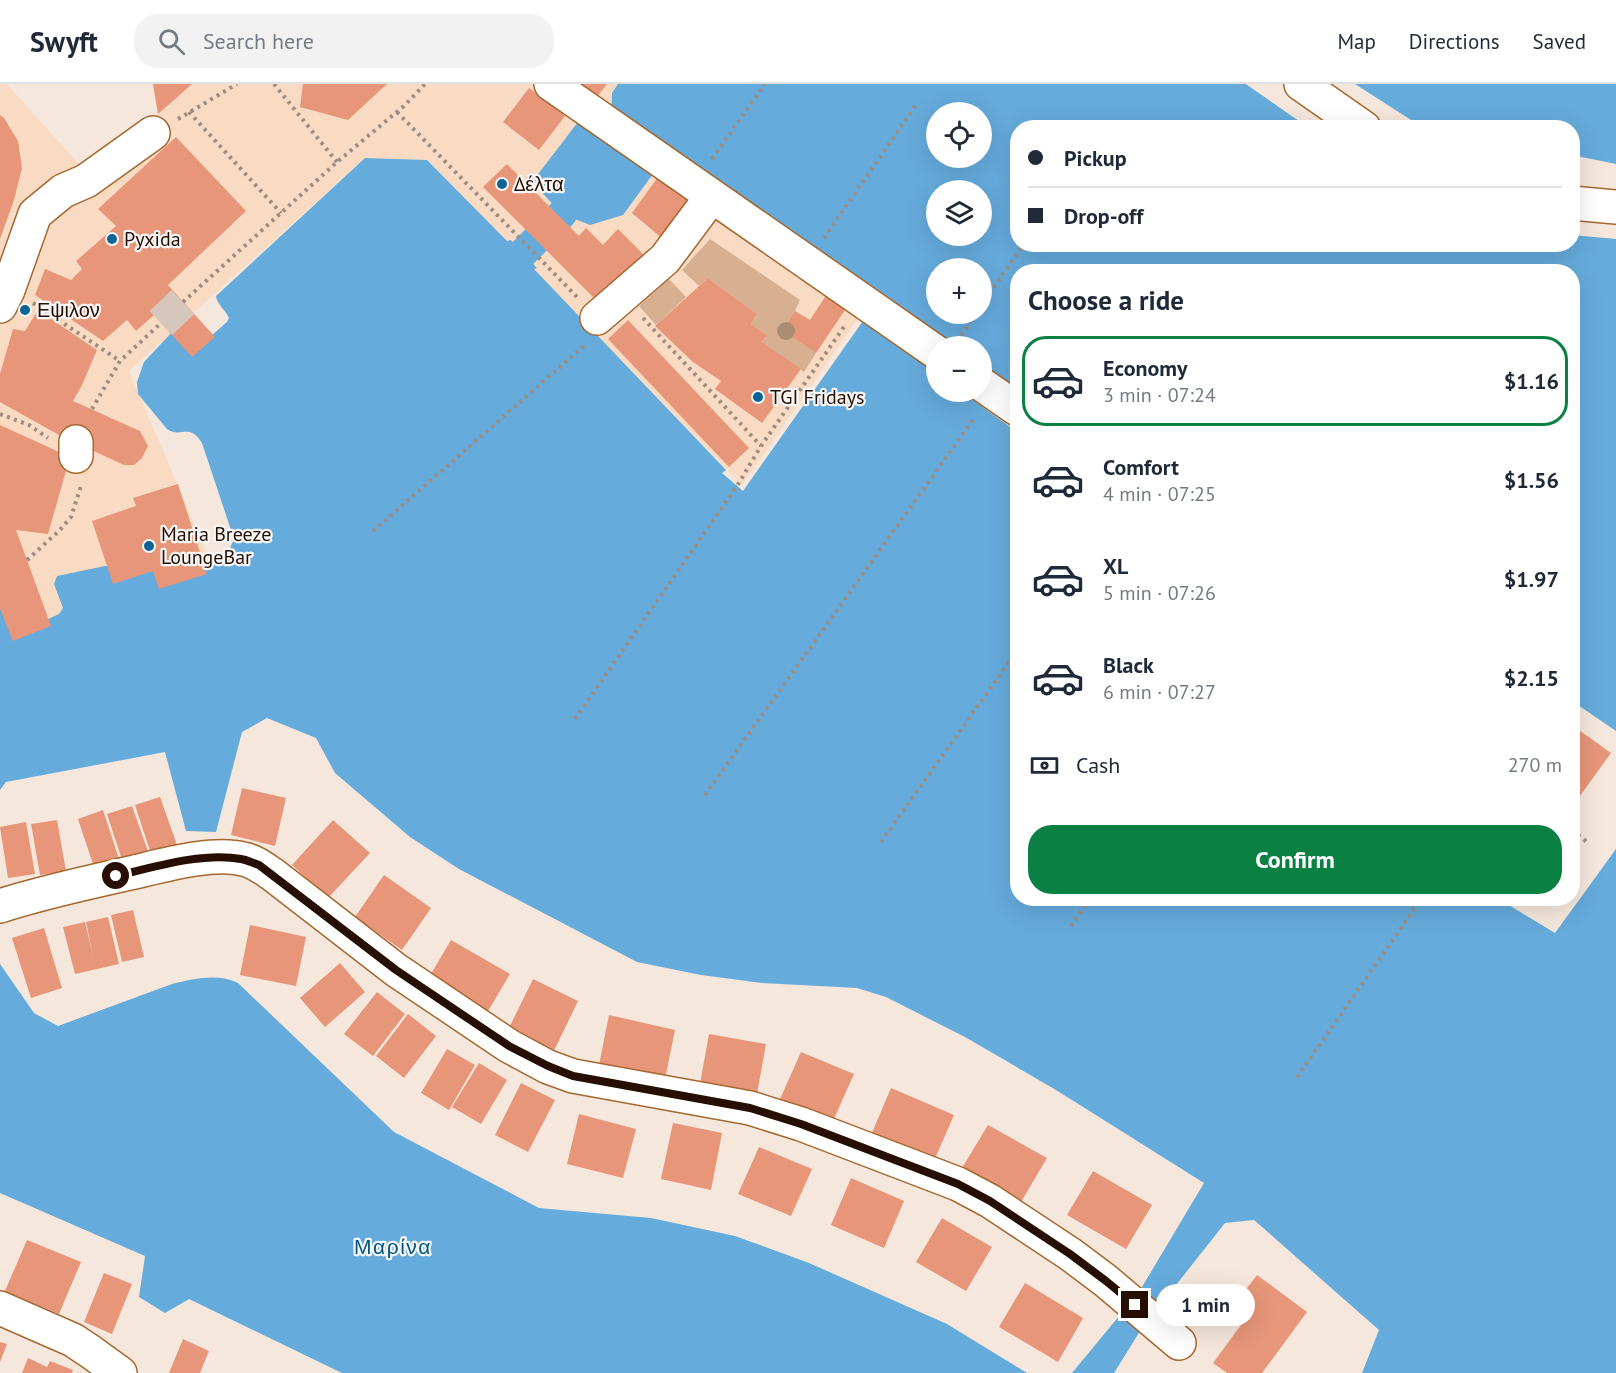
<!DOCTYPE html>
<html lang="en">
<head>
<meta charset="utf-8">
<style>
	:root { --surface:#fff; --page:#f2f2f3; --text:#1f2937; --muted:#747a83; --line:#e0e1e3; --accent:#0b8043 }
	body { margin:0; font-family:"PT Sans",sans-serif; background:var(--page); color:var(--text); height:100vh; display:flex; flex-direction:column; font-size:22px; white-space:nowrap }
	* { box-sizing:border-box; margin:0 }
	p { font-size:20px; color:var(--muted) }
	.icon { flex:none; width:33px; height:33px; fill:none; stroke:currentColor; stroke-width:2; stroke-linecap:round; stroke-linejoin:round }
	.map { position:relative; flex:1; overflow:hidden }
	.drawer { position:absolute; left:1010px; top:180px; width:570px; height:642px; display:flex; flex-direction:column; background:var(--surface); border-radius:24px; box-shadow:0 6px 24px #0002 }
	.drawer>* { flex:none }
	.banner { position:absolute; left:1010px; top:36px; width:570px; height:132px; border-radius:24px; box-shadow:0 6px 24px #0002; display:grid; align-content:center; height:132px; padding:0 18px; background:var(--surface) }
	.buttons { position:absolute; left:926px; top:18px; display:grid; gap:12px }
	.buttons a { display:grid; place-items:center; width:66px; height:66px; border-radius:50%; background:var(--surface); box-shadow:0 6px 24px #0002; font-size:30px }
	.end { position:absolute; width:27px; height:27px; margin:-14px; border:8px solid #260e00; background:#fff; box-shadow:0 0 0 3px #fff }
	.from { border-radius:50% }
	.bubble { position:absolute; height:42px; border-radius:21px; background:var(--surface); box-shadow:0 6px 24px #0002; font-size:20px; font-weight:800; line-height:42px; text-align:center }
	.banner b { display:flex; align-items:center; gap:21px; height:57px; font-size:22px }
	.banner b+b { border-top:2px solid var(--line) }
	.banner i { width:15px; height:15px; background:var(--text) }
	ul { padding:0; list-style:none }
	li { display:flex; align-items:center; gap:18px; height:90px; margin:0 12px 9px; padding:0 6px; border:3px solid transparent; border-radius:24px }
	li div { flex:1 }
	li b { display:block; font-size:22px }
	li em { font-style:normal; font-weight:800 }
	li.selected { border-color:var(--accent) }
	li>.icon { width:54px; height:54px; stroke-width:1.5 }
	h2 { padding:0 18px; font-size:27px; line-height:72px }
	.pay { display:flex; align-items:center; gap:15px; height:66px; padding:0 18px; font-size:22px }
	.pay p { margin-inline-start:auto }
	.cta { display:flex; gap:12px; margin-top:auto; padding:12px 18px }
	.cta a { flex:1; height:69px; border-radius:24px; background:var(--accent); color:#fff; font-size:24px; font-weight:800; line-height:69px; text-align:center }
	header { display:flex; align-items:center; gap:36px; box-sizing:border-box; height:84px; padding:0 30px; background:var(--surface); border-bottom:2px solid var(--line) }
	header strong { font-size:28px }
	nav { display:flex; gap:33px; margin-inline-start:auto; font-size:21px }
	.search { width:420px; height:54px; background:var(--page); display:flex; align-items:center; gap:15px; box-sizing:border-box; padding:0 21px; border-radius:24px; color:var(--muted); font-size:22px }
	.map>svg:first-child { display:block }
	.built { fill:#f9dbc3 }
	.green { fill:#d6b091 }
	.water { fill:#65abdc; fill-rule:evenodd }
	.pier { fill:#f5e7dc }
	.lines { fill:none; stroke-linecap:round; stroke-linejoin:round }
	.canal { stroke:#65abdc; stroke-width:30 }
	.building { fill:#e79679 }
	.minor-tunnel { stroke:#d6c6bb; stroke-width:33; stroke-dasharray:33 16; stroke-linecap:butt }
	.minor-casing { stroke:#a5682f; stroke-width:36 }
	.path { stroke:#9f8d81; stroke-width:4; stroke-dasharray:3 4.5; stroke-linecap:butt }
	.minor { stroke:#fff; stroke-width:33 }
	.tree { fill:#ab8d73 }
	.route { stroke:#260e00; stroke-width:8 }
	.poi-dot { fill:#0b6495; stroke:#f7f7f7; stroke-width:2 }
	.labels { text-anchor:middle; stroke-width:4.5; stroke-linejoin:round; paint-order:stroke }
	.poi-label { font-size:20px; fill:#260e00; stroke:#f7f7f7; text-anchor:start }
	.neighbourhood-label { font-size:21px; letter-spacing:1.5px; fill:#025782; stroke:#f7f7f7 }
</style>
</head>
<body>
<header>
<strong>Swyft</strong>
<div class="search"><svg class="icon" aria-label="search" viewBox="0 0 24 24"><circle cx="10" cy="10" r="6"/><path d="M15 15l6 6"/></svg>Search here</div>
<nav><a>Map</a><a>Directions</a><a>Saved</a></nav>
</header>
<div class="map">
<svg width="1616" height="1289" viewBox="0 0 1616 1289">
	<rect width="100%" height="100%" fill="#f5e7dc"/>
	<path class="built" d="M0 0H7L75 76 90 88 158 30 153 0H619L605 24 875 210 742 401 427 76 365 74 129 287 218 496 25 546 0 514Z"/>
	<path class="green" d="M710 155 800 216 795 227 782 247 816 269 804 288 762 258 767 251 751 240 757 230 708 194 699 202 682 186Z
		M669 195 686 213 656 241 639 222Z"/>
	<path class="water" d="M618 0H1246L1308 43 1017 44V160H1572V151L1616 155V647L1572 617V188H1017V307L981 282V262H954L659 54 646 58 611 31 612 9ZM936 28H981V74H936ZM936 106H981V152H936ZM936 184H981V230H936Z
		M1355 0H1616V80L1572 71V44L1422 43Z
		M578 38 653 90 623 131 590 141 562 130 532 98Z
		M365 74 427 76 507 157 511 156 537 184 534 185 726 386 722 389 743 407 863 237 936 289V308H962L1017 348V814L1499 815 1555 849 1616 765V1289H1362L1379 1246 1254 1136 1225 1139 1142 1244 1114 1289H1072L1139 1208 1204 1099 1056 1006 965 953 886 913 857 904 762 899 701 891 637 878 459 785 410 753 335 689 316 654 267 634 242 648 216 748 186 747 165 668 6 698 0 706V514L25 546 59 530 63 524 54 500 57 492 105 482 174 487 222 473 230 464 234 455 202 359C189 338 181 355 167 345L138 310 137 298 144 278 173 247 204 258 227 238 229 234C226 226 217 221 216 212Z
		M0 880 34 929 58 942 172 900C193 895 218 889 238 899L394 1048 539 1124 651 1134 735 1152 809 1179 947 1240 1027 1289H342L189 1215 165 1229 139 1213 145 1172 0 1109Z"/>
	<path class="pier" d="M1246 0H1251L1310 41 1311 44 1308 43Z
		M1352 1 1421 43 1416 44Z"/>
	<g class="lines">
		<path class="canal" d="M523 169 562 130"/>
	</g>
	<path class="building" d="M153 0H192L158 30Z
		M303 0H387L348 36 300 23Z
		M579 0H607L597 13Z
		M529 4 565 32 539 66 503 38Z
		M0 31 4 34 18 57 22 84 14 116 0 155Z
		M176 53 246 127 168 201 215 253 192 273 154 231 136 247 127 236 103 257 35 211 45 185 71 196 82 185 76 177 116 142 98 125Z
		M507 80 579 152 586 144 603 161 618 145 645 172 598 218 483 103Z
		M658 93 692 114 664 156 632 129Z
		M708 194 757 230 751 240 767 251 762 258 801 285 762 339 715 305 721 297 693 278 655 242Z
		M827 210 847 223 816 269 782 247 795 227 810 236Z
		M38 226 97 266 82 301 73 317 140 347 148 362 142 374 134 381H124L59 351 0 318V290L13 245 25 247Z
		M628 236 749 364 729 383 608 255Z
		M0 341 70 373 48 450 16 446 51 542 13 557 0 525Z
		M178 400 207 490 159 505 153 487 113 500 92 437 136 422 133 414Z
		M1572 641 1611 669 1572 723Z
		M242 704 286 714 275 762 231 751Z
		M160 713 177 761 151 770 135 721Z
		M132 722 149 770 123 779 107 730Z
		M103 726 119 775 94 783 78 735Z
		M57 736 66 787 40 791 31 740Z
		M333 736 370 769 328 814 292 781Z
		M26 738 35 790 8 794 0 743Z
		M384 791 431 824 402 866 355 833Z
		M133 826 144 873 122 878 111 831Z
		M108 833 119 880 75 890 63 843 85 838 93 872 86 838Z
		M250 841 306 853 296 902 240 891Z
		M44 844 62 904 31 914 12 854Z
		M451 856 510 890 484 934 425 900Z
		M340 879 365 908 325 943 300 914Z
		M533 895 578 917 553 969 508 946Z
		M377 908 405 930 373 972 344 950Z
		M408 930 436 952 404 994 376 972Z
		M609 931 675 946 665 995 599 981Z
		M709 950 766 960 757 1010 700 1000Z
		M447 965 475 981 449 1026 421 1009Z
		M801 968 854 990 833 1037 780 1015Z
		M479 979 507 996 481 1040 452 1023Z
		M521 999 555 1016 528 1068 495 1051Z
		M891 1004 954 1031 934 1077 871 1051Z
		M579 1030 636 1045 623 1094 567 1080Z
		M673 1039 722 1049 711 1106 661 1095Z
		M988 1041 1047 1074 1021 1118 962 1084Z
		M759 1063 812 1085 791 1132 738 1110Z
		M1093 1087 1152 1121 1126 1165 1067 1131Z
		M851 1094 904 1117 884 1164 831 1141Z
		M942 1134 992 1163 966 1207 916 1178Z
		M27 1156 81 1178 59 1230 5 1207Z
		M104 1189 132 1200 112 1250 84 1238Z
		M1257 1191 1307 1228 1262 1289H1227L1213 1279 1255 1222 1241 1212Z
		M1025 1199 1083 1234 1058 1278 999 1243Z
		M183 1255 209 1267 200 1289H169Z
		M0 1258 7 1260 0 1278Z
		M28 1274 47 1283 50 1277 73 1286 72 1289H22Z"/>
	<g class="lines">
		<path class="minor-tunnel" d="M161 239 183 218"/>
		<g class="minor-casing">
			<path id="minor" d="M551 0 936 268
				M1301 0 1364 44
				M1572 119 1616 123
				M0 222 8 206 35 130 63 107 86 97 153 49
				M597 234 665 175 712 112
				M981 300 1017 325
				M76 372V358
				M0 822C43 808 86 799 130 789 161 782 212 767 243 775 254 777 263 784 272 790L396 886 509 962 548 983 573 992 750 1024 801 1040 958 1100 990 1117 1070 1170 1106 1197 1179 1259
				M0 1224 73 1256 91 1268 120 1289"/>
		</g>
		<path class="path" d="M274 0 337 78
			M189 28 281 129
			M397 28 577 213
			M178 35 237 0
			M712 75 765 0
			M824 154 916 21
			M183 218 337 78 404 22 425 0
			M33 219 120 277
			M981 222 1024 160
			M643 234 761 362
			M961 251 976 230
			M92 325 120 277 161 239
			M0 330 29 341 48 354
			M373 447 584 262
			M27 476 59 447 71 433 81 402
			M575 635 737 402 761 362 846 240
			M705 711 975 333
			M1572 746 1587 758
			M881 758 1017 567
			M1071 842 1090 814
			M1297 993 1422 814"/>
		<use href="#minor" class="minor"/>
	</g>
	<circle class="tree" cx="786" cy="247" r="9"/>
	<g class="lines">
		<path class="route" d="M116 792C154 783 203 768 241 775 247 776 253 779 259 781L396 886 509 962 548 982 573 992 750 1024 801 1040 958 1100 990 1117 1070 1170 1106 1197 1135 1221"/>
	</g>
	<g class="poi-dot">
		<circle cx="502" cy="100" r="6"/>
		<circle cx="112" cy="155" r="6"/>
		<circle cx="25" cy="226" r="6"/>
		<circle cx="758" cy="313" r="6"/>
		<circle cx="149" cy="462" r="6"/>
	</g>
	<g class="labels">
		<g class="poi-label">
			<text x="514" y="107">Δέλτα</text>
			<text x="124" y="162">Pyxida</text>
			<text x="37" y="233">Εψιλον</text>
			<text x="770" y="320">TGI Fridays</text>
			<text x="161" y="457">Maria Breeze<tspan x="161" dy="23">LoungeBar</tspan></text>
		</g>
		<g class="neighbourhood-label">
			<text x="393" y="1170">Μαρίνα</text>
		</g>
	</g>
</svg>
<div class="buttons">
<a><svg class="icon" aria-label="locate" viewBox="0 0 24 24"><circle cx="12" cy="12" r="6"/><path d="M12 2v4M12 18v4M2 12h4M18 12h4"/></svg></a>
<a><svg class="icon" aria-label="layers" viewBox="0 0 24 24"><path d="M12 4l9 5-9 5-9-5zM3 14l9 5 9-5"/></svg></a>
<a>+</a>
<a>−</a>
</div>
<i class="end from" style="left:116px;top:792px"></i>
<i class="end" style="left:1135px;top:1221px"></i>
<div class="bubble" style="left:1156px;top:1200px;width:99px">1 min</div>
<div class="banner">
<b><i class="from"></i>Pickup</b>
<b><i></i>Drop-off</b>
</div>
<section class="drawer">
<h2>Choose a ride</h2>
<ul>
<li class="selected"><svg class="icon" aria-label="car" viewBox="0 0 24 24"><path d="M5 17H2v-5l4-1 3-4h7l3 4 3 1v5h-3M9 17h6M6 11h13"/><circle cx="7" cy="17" r="2"/><circle cx="17" cy="17" r="2"/></svg><div><b>Economy</b><p>3 min · 07:24</p></div><em>$1.16</em></li>
<li><svg class="icon" aria-label="car" viewBox="0 0 24 24"><path d="M5 17H2v-5l4-1 3-4h7l3 4 3 1v5h-3M9 17h6M6 11h13"/><circle cx="7" cy="17" r="2"/><circle cx="17" cy="17" r="2"/></svg><div><b>Comfort</b><p>4 min · 07:25</p></div><em>$1.56</em></li>
<li><svg class="icon" aria-label="car" viewBox="0 0 24 24"><path d="M5 17H2v-5l4-1 3-4h7l3 4 3 1v5h-3M9 17h6M6 11h13"/><circle cx="7" cy="17" r="2"/><circle cx="17" cy="17" r="2"/></svg><div><b>XL</b><p>5 min · 07:26</p></div><em>$1.97</em></li>
<li><svg class="icon" aria-label="car" viewBox="0 0 24 24"><path d="M5 17H2v-5l4-1 3-4h7l3 4 3 1v5h-3M9 17h6M6 11h13"/><circle cx="7" cy="17" r="2"/><circle cx="17" cy="17" r="2"/></svg><div><b>Black</b><p>6 min · 07:27</p></div><em>$2.15</em></li>
</ul>
<div class="pay"><svg class="icon" aria-label="cash" viewBox="0 0 24 24"><path d="M3 7h18v10H3z"/><circle cx="12" cy="12" r="2"/></svg>Cash<p>270 m</p></div>
<div class="cta"><a>Confirm</a></div>
</section>
</div>
</body>
</html>
